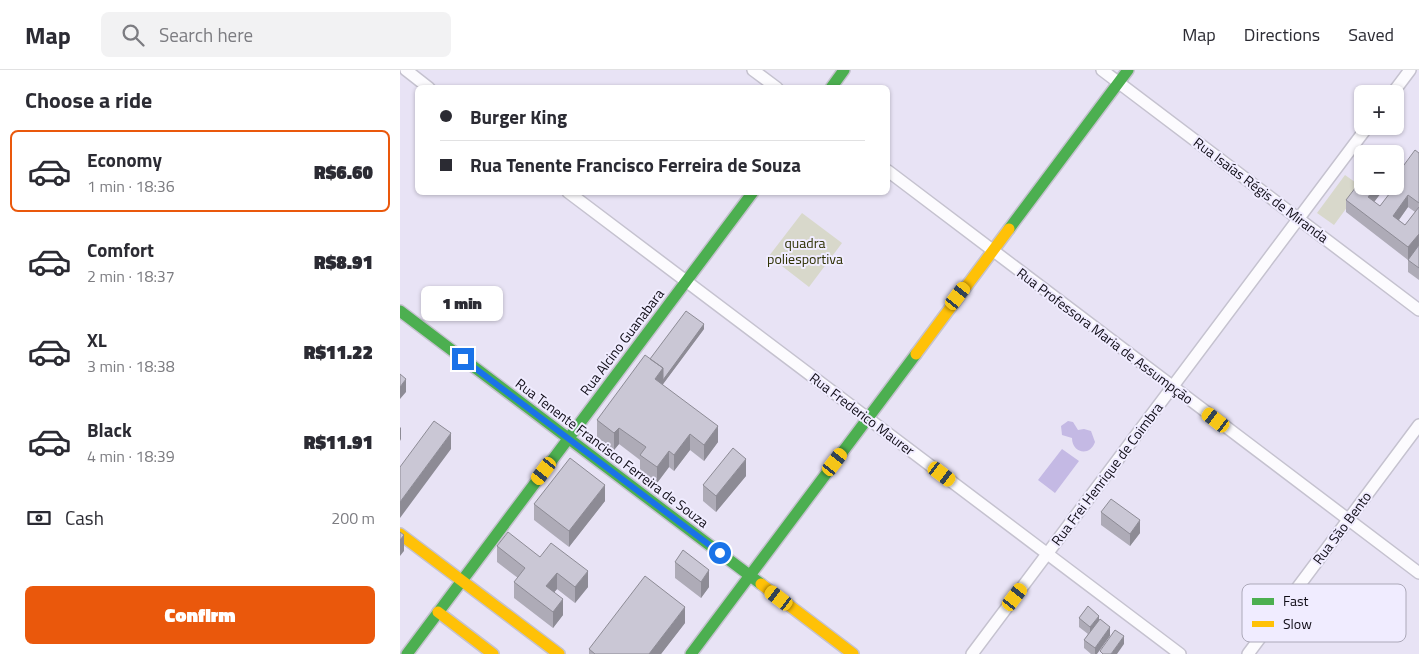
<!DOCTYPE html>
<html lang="en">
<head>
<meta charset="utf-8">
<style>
	:root { --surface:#fff; --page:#f2f2f3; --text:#2b2b33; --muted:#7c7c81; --line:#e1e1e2; --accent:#ea580c }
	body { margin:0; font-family:"Titillium Web",sans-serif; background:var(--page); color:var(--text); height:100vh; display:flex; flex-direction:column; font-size:19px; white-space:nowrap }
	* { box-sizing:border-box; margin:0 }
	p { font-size:16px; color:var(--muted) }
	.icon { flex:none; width:28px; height:28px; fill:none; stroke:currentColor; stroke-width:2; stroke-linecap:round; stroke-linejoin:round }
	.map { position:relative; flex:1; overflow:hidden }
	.panel { display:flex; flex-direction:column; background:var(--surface); width:400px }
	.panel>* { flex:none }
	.hud { position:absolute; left:15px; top:15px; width:475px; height:110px; border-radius:8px; box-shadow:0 1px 4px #0004; display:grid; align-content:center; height:110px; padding:0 25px; background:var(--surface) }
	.tools { position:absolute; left:954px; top:15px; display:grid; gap:10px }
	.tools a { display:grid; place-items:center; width:50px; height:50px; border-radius:8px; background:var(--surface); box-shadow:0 1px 4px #0004; font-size:25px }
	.end { position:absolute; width:22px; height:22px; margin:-11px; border:6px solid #1a73e8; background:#fff; box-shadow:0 0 0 2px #fff }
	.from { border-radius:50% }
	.bubble { position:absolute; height:35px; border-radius:8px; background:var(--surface); box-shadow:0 1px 4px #0004; font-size:16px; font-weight:800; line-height:35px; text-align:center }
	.car { position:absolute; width:15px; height:30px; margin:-15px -8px; border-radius:6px; box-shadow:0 0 4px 1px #0007; background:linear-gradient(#f5c518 24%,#345 0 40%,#f5c518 0 76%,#345 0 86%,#f5c518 0) }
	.hud b { display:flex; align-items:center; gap:18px; height:48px; font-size:19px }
	.hud b+b { border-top:1px solid var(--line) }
	.hud i { width:12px; height:12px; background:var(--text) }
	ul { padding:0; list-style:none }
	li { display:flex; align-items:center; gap:15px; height:82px; margin:0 10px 8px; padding:0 15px; border:2px solid transparent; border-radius:8px }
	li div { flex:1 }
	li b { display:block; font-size:19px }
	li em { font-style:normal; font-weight:800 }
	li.on { border-color:var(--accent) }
	li>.icon { width:45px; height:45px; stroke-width:1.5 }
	h2 { padding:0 25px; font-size:22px; line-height:60px }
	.pay { display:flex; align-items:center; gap:12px; height:55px; padding:0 25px; font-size:19px }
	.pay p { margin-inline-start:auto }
	.primary-button { display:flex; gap:10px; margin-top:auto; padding:10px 25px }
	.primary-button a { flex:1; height:58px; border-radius:8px; background:var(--accent); color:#fff; font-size:20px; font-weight:800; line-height:58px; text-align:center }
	header { display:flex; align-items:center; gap:30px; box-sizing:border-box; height:70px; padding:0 25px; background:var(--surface); border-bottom:1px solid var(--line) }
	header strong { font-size:24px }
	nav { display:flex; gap:28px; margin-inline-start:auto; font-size:18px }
	.search { width:350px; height:45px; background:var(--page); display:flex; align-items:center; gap:12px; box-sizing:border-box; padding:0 18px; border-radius:8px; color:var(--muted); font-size:19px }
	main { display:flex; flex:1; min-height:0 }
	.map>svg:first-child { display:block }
	.green { fill:#d8d8cb }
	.water { fill:#c4b9e4 }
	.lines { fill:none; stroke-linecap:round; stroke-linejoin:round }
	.street-casing { stroke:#c5c2cf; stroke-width:14 }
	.fast-casing { stroke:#c5c2cf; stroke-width:14 }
	.slow-casing { stroke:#c5c2cf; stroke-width:14 }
	.street { stroke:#fcfbfe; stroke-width:11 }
	.fast { stroke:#4caf50; stroke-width:11 }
	.slow { stroke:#ffc107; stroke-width:11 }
	.wall { fill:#aeabb7; fill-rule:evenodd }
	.shaded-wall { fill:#8d8b95 }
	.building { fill:#cac7d5; stroke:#8d8b95 }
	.route { stroke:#1a73e8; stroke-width:6 }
	.labels { text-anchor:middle; stroke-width:4; stroke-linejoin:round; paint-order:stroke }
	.street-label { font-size:14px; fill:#0f0c16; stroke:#f0ecff }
	.park-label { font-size:14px; fill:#2e3103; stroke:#f0ecff }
	.key { fill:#f0ecff; stroke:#aca9b9; stroke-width:1 }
	.key-label { font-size:14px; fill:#0f0c16 }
</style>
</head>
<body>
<header>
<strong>Map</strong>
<div class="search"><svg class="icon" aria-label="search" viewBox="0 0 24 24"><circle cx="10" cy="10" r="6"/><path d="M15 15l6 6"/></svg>Search here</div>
<nav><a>Map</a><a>Directions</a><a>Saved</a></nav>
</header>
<main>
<section class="panel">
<h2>Choose a ride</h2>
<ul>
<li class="on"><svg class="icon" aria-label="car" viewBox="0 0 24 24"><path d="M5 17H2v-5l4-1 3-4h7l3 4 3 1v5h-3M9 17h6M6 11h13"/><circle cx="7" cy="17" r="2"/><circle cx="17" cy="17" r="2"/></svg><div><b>Economy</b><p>1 min · 18:36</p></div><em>R$6.60</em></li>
<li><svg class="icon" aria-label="car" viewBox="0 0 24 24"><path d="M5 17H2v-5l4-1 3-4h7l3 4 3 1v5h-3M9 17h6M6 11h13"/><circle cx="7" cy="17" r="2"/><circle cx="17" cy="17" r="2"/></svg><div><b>Comfort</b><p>2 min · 18:37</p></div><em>R$8.91</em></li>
<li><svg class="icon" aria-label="car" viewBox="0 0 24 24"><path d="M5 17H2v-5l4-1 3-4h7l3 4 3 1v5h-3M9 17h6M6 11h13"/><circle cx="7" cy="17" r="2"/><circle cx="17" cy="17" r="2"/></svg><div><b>XL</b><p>3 min · 18:38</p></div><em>R$11.22</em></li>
<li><svg class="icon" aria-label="car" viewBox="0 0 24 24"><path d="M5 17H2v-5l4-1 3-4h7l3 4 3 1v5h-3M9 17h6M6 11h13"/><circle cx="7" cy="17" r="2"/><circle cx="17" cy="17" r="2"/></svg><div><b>Black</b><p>4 min · 18:39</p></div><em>R$11.91</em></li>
</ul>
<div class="pay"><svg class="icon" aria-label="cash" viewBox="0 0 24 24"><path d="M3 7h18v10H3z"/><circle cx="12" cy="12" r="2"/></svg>Cash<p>200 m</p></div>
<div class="primary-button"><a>Confirm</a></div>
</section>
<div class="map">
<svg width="1019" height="584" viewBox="0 0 1019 584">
	<rect width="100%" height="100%" fill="#e8e3f5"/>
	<path class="green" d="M945 105 962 117 934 155 917 143Z
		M402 143 442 173 409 217 369 186Z"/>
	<path class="water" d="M668 351 673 352 678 360 684 359 691 361 695 372C690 387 672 383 672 368L662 365 661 356Z
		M662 379 679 391 655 423 638 410Z"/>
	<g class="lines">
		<g class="street-casing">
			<path id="street" d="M6 0 29 18
				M353 0 377 18
				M702 0 1019 240
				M992 24 1010 0
				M488 101 1019 503
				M168 122 780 584
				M572 584 968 56
				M848 584 1019 355"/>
		</g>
		<g class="fast-casing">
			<path id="fast" d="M431 18 444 0
				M609 159 728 0
				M0 241 361 514
				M7 584 353 122
				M291 584 516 284"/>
		</g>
		<g class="slow-casing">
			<path id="slow" d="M516 284 609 159
				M0 464 159 584
				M361 514 453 584
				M38 542 93 584"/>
		</g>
		<use href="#street" class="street"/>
		<use href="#fast" class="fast"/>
		<use href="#slow" class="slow"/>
	</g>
	<path class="wall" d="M1019 83V210L1008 202V190L946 142V130L962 116H995V88L997 96 1001 99ZM984 119 990 123 980 136 974 132ZM1008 137 1015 142 1005 155 999 150Z
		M304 259 262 315 318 372 304 391 290 380 274 401 269 397 257 413 240 401V390L219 374 214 380 197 367V350L250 289Z
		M346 406 316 442 303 431V415Z
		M205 431 169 477 134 450V434Z
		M701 442 740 463 730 476 701 455Z
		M97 476 140 487 188 517 175 533 157 519 154 522 163 545 153 558 114 528V512L118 508 97 492Z
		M275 492 309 517 301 528 275 508Z
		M688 536 697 584H691L684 578V570L688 564 679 557V548Z
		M285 553 261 584H189V579Z"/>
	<path class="shaded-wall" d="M977 116H984V119L968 140V127Z
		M1008 125V137L993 158V146Z
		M1019 164V176L1008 190V177Z
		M304 254V259L255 325V309L263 298Z
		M6 309V322L0 329V317Z
		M318 356V372L304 391V375Z
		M1 357V369L0 371V358Z
		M219 358V374L214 380V363Z
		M51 363V379L0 448V432Z
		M290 364V380L274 401V385Z
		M269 381V397L257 413V397Z
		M346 389V406L316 442V426Z
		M205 415V431L169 477V461Z
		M740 450V463L730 476V464Z
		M4 465V481L0 486V470Z
		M309 500V517L301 528V512Z
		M188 501V517L175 533V517Z
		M157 503V519L146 532V516Z
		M163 529V545L153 558V542Z
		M285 537V553L261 584H249Z
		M699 546V554L690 565V557Z
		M710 557V566L697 584H695V578Z
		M724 566V574L717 584H711Z"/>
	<path class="building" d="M984 80 989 84H981Z
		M1015 80 1019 83V133L1008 125 993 146 1005 155 1019 137V164L1008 177 946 130 962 109V116H977L968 127 980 136 996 115H995V94L1001 99Z
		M1019 175V198L1008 190Z
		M286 241 304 254 263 310V298L250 289Z
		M245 285 263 298 255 309 318 356 304 375 290 364 274 385 269 381 257 397 240 385 246 377 219 358 214 363 197 350Z
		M0 304 6 309 0 317Z
		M34 351 51 363 0 432V397Z
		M333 378 346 389 316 426 303 415Z
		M170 388 205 415 169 461 134 434Z
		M711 429 740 450 730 464 701 442Z
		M0 462 4 465 0 470Z
		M108 462 140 487 151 473 188 501 175 517 157 503 146 516 163 529 153 542 114 512 125 498 97 476Z
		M283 480 309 500 301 512 275 492Z
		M245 506 285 537 249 584H195L189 579Z
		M688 536 699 546 690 557 679 548Z
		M700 549 710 557 695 578 684 570Z
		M715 560 724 566 711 584H703L700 581Z"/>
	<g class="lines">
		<path class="route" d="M63 289 320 483"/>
	</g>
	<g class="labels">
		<g class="street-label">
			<text transform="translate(861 120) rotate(37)" y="5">Rua Isaías Régis de Miranda</text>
			<text transform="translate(705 266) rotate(37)" y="5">Rua Professora Maria de Assumpção</text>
			<text transform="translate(222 272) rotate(-53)" y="5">Rua Alcino Guanabara</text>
			<text transform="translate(462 344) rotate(37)" y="5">Rua Frederico Maurer</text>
			<text transform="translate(212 383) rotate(37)" y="5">Rua Tenente Francisco Ferreira de Souza</text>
			<text transform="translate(707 404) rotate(-53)" y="5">Rua Frei Henrique de Coimbra</text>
			<text transform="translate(942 458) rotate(-53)" y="5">Rua São Bento</text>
		</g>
		<g class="park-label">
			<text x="405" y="178">quadra<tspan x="405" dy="16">poliesportiva</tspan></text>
		</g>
	</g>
	<rect x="842" y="514" width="164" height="58" rx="8" class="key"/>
	<rect x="852" y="528" width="22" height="7" fill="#4caf50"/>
	<rect x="852" y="551" width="22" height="6" fill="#ffc107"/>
	<g class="key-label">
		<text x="883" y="536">Fast</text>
		<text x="883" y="559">Slow</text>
	</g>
</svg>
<div class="tools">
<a>+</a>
<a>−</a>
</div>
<i class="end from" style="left:320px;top:483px"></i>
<i class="end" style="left:63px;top:289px"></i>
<div class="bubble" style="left:21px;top:216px;width:82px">1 min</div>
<i class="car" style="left:558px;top:226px;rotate:37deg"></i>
<i class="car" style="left:816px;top:350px;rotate:307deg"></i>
<i class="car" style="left:435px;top:392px;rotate:37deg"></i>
<i class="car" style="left:144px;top:401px;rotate:217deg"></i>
<i class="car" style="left:542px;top:404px;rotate:127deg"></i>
<i class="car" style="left:615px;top:527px;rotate:37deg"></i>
<i class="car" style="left:379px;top:528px;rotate:307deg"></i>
<div class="hud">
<b><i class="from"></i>Burger King</b>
<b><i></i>Rua Tenente Francisco Ferreira de Souza</b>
</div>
</div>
</main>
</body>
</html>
